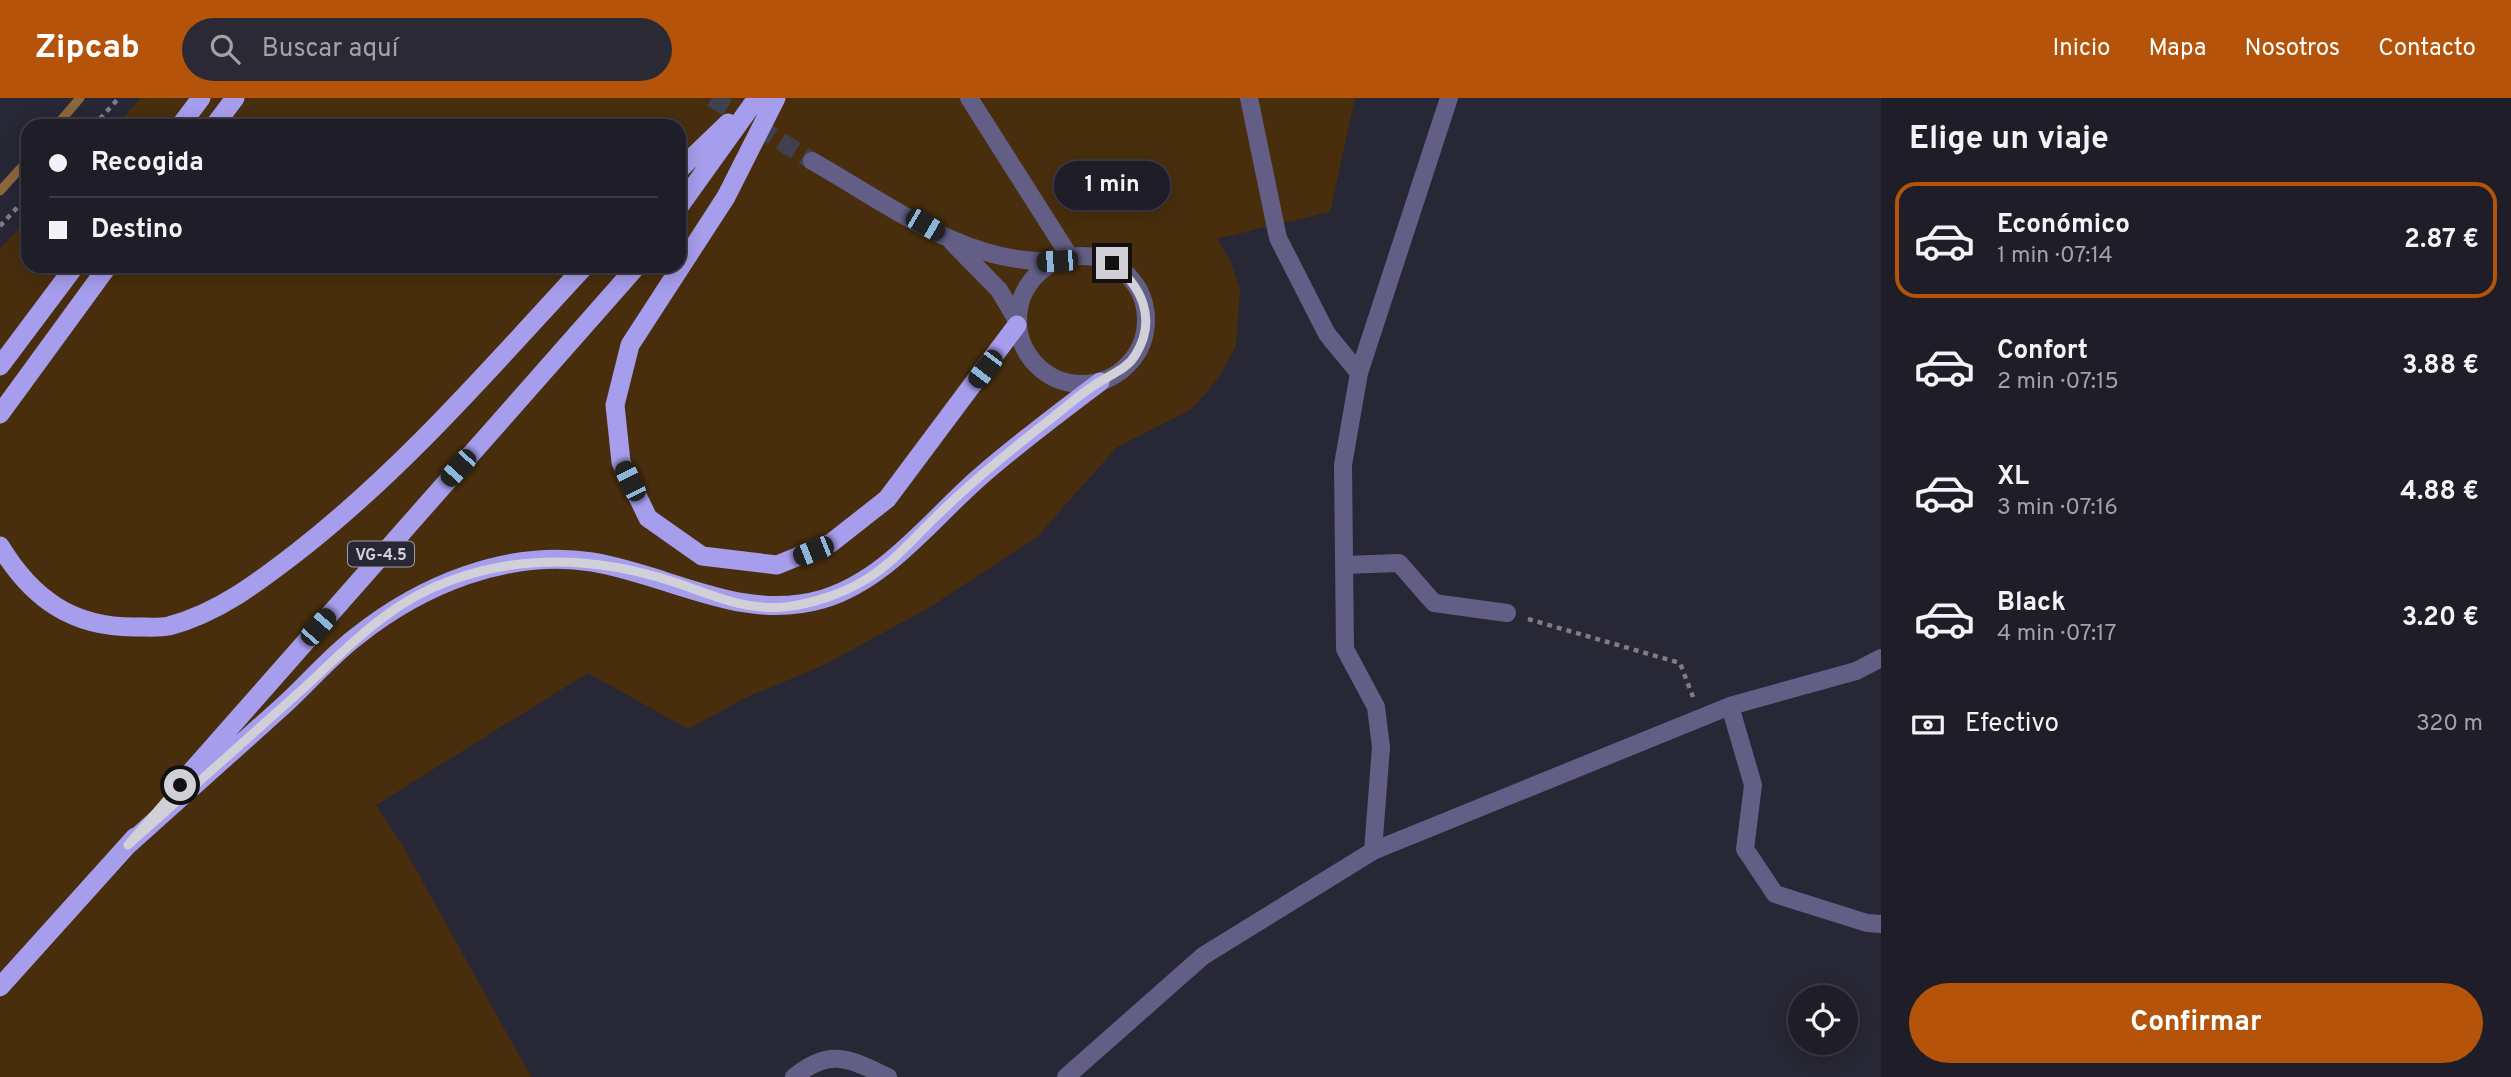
<!DOCTYPE html>
<html lang="es">
<head>
<meta charset="utf-8">
<style>
	:root { --surface:#1e1d28; --page:#2b2a34; --text:#f1f3f6; --muted:#a1a2a8; --line:#3c3b45; --accent:#b45309 }
	body { margin:0; font-family:Overpass,sans-serif; background:var(--page); color:var(--text); height:100vh; display:flex; flex-direction:column; font-size:26px; white-space:nowrap }
	* { box-sizing:border-box; margin:0 }
	p { font-size:23px; color:var(--muted) }
	.icon { flex:none; width:38px; height:38px; fill:none; stroke:currentColor; stroke-width:2; stroke-linecap:round; stroke-linejoin:round }
	.map { position:relative; flex:1; overflow:hidden }
	.panel { display:flex; flex-direction:column; background:var(--surface); width:630px }
	.panel>* { flex:none }
	.banner { position:absolute; left:21px; top:21px; width:665px; height:154px; border-radius:21px; box-shadow:0 4px 18px #0003,0 0 0 2px var(--line); display:grid; align-content:center; height:154px; padding:0 28px; background:var(--surface) }
	.fabs { position:absolute; left:1788px; top:887px; display:grid; gap:14px }
	.fabs a { display:grid; place-items:center; width:70px; height:70px; border-radius:50%; background:var(--surface); box-shadow:0 4px 18px #0003,0 0 0 2px var(--line); font-size:35px }
	.end { position:absolute; width:32px; height:32px; margin:-16px; border:9px solid #d1d0d9; background:#111; box-shadow:0 0 0 4px #111 }
	.from { border-radius:50% }
	.bubble { position:absolute; height:49px; border-radius:24px; background:var(--surface); box-shadow:0 4px 18px #0003,0 0 0 2px var(--line); font-size:23px; font-weight:700; line-height:49px; text-align:center }
	.car { position:absolute; width:21px; height:42px; margin:-21px -10px; border-radius:9px; box-shadow:0 0 5px 2px #0007; background:linear-gradient(#222 24%,#8ab4d8 0 40%,#222 0 76%,#8ab4d8 0 86%,#222 0) }
	.banner b { display:flex; align-items:center; gap:24px; height:66px; font-size:26px }
	.banner b+b { border-top:2px solid var(--line) }
	.banner i { width:18px; height:18px; background:var(--text) }
	ul { padding:0; list-style:none }
	li { display:flex; align-items:center; gap:21px; height:116px; margin:0 14px 10px; padding:0 14px; border:4px solid transparent; border-radius:21px }
	li div { flex:1 }
	li b { display:block; font-size:26px }
	li em { font-style:normal; font-weight:700 }
	li.current { border-color:var(--accent) }
	li>.icon { width:63px; height:63px; stroke-width:1.5 }
	h2 { padding:0 28px; font-size:32px; line-height:84px }
	.pay { display:flex; align-items:center; gap:18px; height:77px; padding:0 28px; font-size:26px }
	.pay p { margin-inline-start:auto }
	.button { display:flex; gap:14px; margin-top:auto; padding:14px 28px }
	.button a { flex:1; height:80px; border-radius:42px; background:var(--accent); color:#fff; font-size:28px; font-weight:700; line-height:80px; text-align:center }
	header { display:flex; align-items:center; gap:42px; box-sizing:border-box; height:98px; padding:0 35px; background:var(--accent); color:#fff }
	header strong { font-size:33px }
	nav { display:flex; gap:38px; margin-inline-start:auto; font-size:24px }
	.search { width:490px; height:63px; background:var(--page); display:flex; align-items:center; gap:18px; box-sizing:border-box; padding:0 24px; border-radius:38px; color:var(--muted); font-size:26px }
	main { display:flex; flex:1; min-height:0 }
	.map>svg:first-child { display:block }
	.green { fill:#482e0d }
	.lines { fill:none; stroke-linecap:round; stroke-linejoin:round }
	.stream { stroke:#8c673b; stroke-width:9 }
	.minor-tunnel { stroke:#41404e; stroke-width:18; stroke-dasharray:18 9; stroke-linecap:butt }
	.path { stroke:#7d7c88; stroke-width:4.5; stroke-dasharray:5 5; stroke-linecap:butt }
	.minor { stroke:#625e85; stroke-width:18 }
	.trunk { stroke:#a69dec; stroke-width:19 }
	.route { stroke:#d1d0d9; stroke-width:9 }
	.labels { text-anchor:middle; stroke-width:5; stroke-linejoin:round; paint-order:stroke }
	.shield { fill:#282735; stroke:#9e9da8; stroke-width:2 }
	.shield-label { font-size:16px; font-weight:bold; fill:#d1d0d9 }
</style>
</head>
<body>
<header>
<strong>Zipcab</strong>
<div class="search"><svg class="icon" aria-label="search" viewBox="0 0 24 24"><circle cx="10" cy="10" r="6"/><path d="M15 15l6 6"/></svg>Buscar aquí</div>
<nav><a>Inicio</a><a>Mapa</a><a>Nosotros</a><a>Contacto</a></nav>
</header>
<main>
<div class="map">
<svg width="1881" height="979" viewBox="0 0 1881 979">
	<rect width="100%" height="100%" fill="#282735"/>
	<path class="green" d="M141 0H1355L1330 114 1217 141 1230 162 1240 191 1236 248 1219 279 1192 311 1117 349 1037 439 927 511 820 569 749 598 688 631 588 575 376 707 403 748 531 979H0V151L28 121V168H679V28H115Z"/>
	<g class="lines">
		<path class="stream" d="M56 28 80 0
			M0 93 28 62"/>
		<path class="minor-tunnel" d="M712 0 812 63"/>
		<path class="path" d="M93 28 119 0
			M0 128 28 98
			M1528 521 1680 565 1693 599"/>
		<path class="minor" d="M969 0 1070 159
			M1249 0 1278 140 1327 236 1359 275
			M812 63C885 104 967 168 1054 163
			M952 144 999 192 1017 222
			M1018 222a64 64 0 1 1 128 0a64 64 0 1 1-128 0Z
			M1344 467 1399 465 1434 505 1507 515
			M1730 608 1753 687 1745 751 1775 796 1867 825 1881 826
			M1373 753 1381 649 1376 609 1345 551 1343 367 1359 275 1449 0
			M794 979C831 949 849 961 888 979
			M1066 979 1203 858 1373 753 1730 608 1856 573 1881 560"/>
		<path class="trunk" d="M776 0 726 99 630 247 615 307 621 364 648 420 702 458 777 467 831 445 887 401 1017 227
			M180 28 201 0
			M214 28 235 0
			M679 72 728 25
			M679 109 757 0
			M0 268 75 168
			M0 316 108 168
			M0 448C32 501 73 530 137 529 147 529 159 530 169 528 218 515 257 485 296 455 404 371 493 267 585 168
			M182 684 637 168
			M128 747C180 700 232 654 284 607 308 585 330 559 356 539 421 487 507 451 592 464 671 477 742 525 823 501 888 481 932 420 982 377 1020 344 1060 314 1100 284
			M0 889 135 739"/>
	</g>
	<g class="lines">
		<path class="route" d="M180 687 128 747C187 694 246 642 305 589 350 547 391 503 452 482 527 455 602 460 677 485 712 497 746 513 785 509 811 506 842 496 865 482 895 464 918 435 943 412 976 380 1012 351 1048 323 1065 310 1082 294 1101 283 1114 275 1128 270 1136 256 1157 221 1142 188 1112 165"/>
	</g>
	<g class="labels">
		<rect class="shield" x="348" y="443.5" width="66" height="25" rx="5"/>
		<g class="shield-label">
			<text x="381" y="462">VG-4.5</text>
		</g>
	</g>
</svg>
<div class="fabs">
<a><svg class="icon" aria-label="locate" viewBox="0 0 24 24"><circle cx="12" cy="12" r="6"/><path d="M12 2v4M12 18v4M2 12h4M18 12h4"/></svg></a>
</div>
<i class="end from" style="left:180px;top:687px"></i>
<i class="end" style="left:1112px;top:165px"></i>
<div class="bubble" style="left:1054px;top:63px;width:116px">1 min</div>
<i class="car" style="left:925px;top:127px;rotate:120deg"></i>
<i class="car" style="left:1057px;top:163px;rotate:266deg"></i>
<i class="car" style="left:985px;top:271px;rotate:217deg"></i>
<i class="car" style="left:458px;top:370px;rotate:222deg"></i>
<i class="car" style="left:630px;top:383px;rotate:334deg"></i>
<i class="car" style="left:813px;top:453px;rotate:248deg"></i>
<i class="car" style="left:318px;top:529px;rotate:41deg"></i>
<div class="banner">
<b><i class="from"></i>Recogida</b>
<b><i></i>Destino</b>
</div>
</div>
<section class="panel">
<h2>Elige un viaje</h2>
<ul>
<li class="current"><svg class="icon" aria-label="car" viewBox="0 0 24 24"><path d="M5 17H2v-5l4-1 3-4h7l3 4 3 1v5h-3M9 17h6M6 11h13"/><circle cx="7" cy="17" r="2"/><circle cx="17" cy="17" r="2"/></svg><div><b>Económico</b><p>1 min · 07:14</p></div><em>2.87 €</em></li>
<li><svg class="icon" aria-label="car" viewBox="0 0 24 24"><path d="M5 17H2v-5l4-1 3-4h7l3 4 3 1v5h-3M9 17h6M6 11h13"/><circle cx="7" cy="17" r="2"/><circle cx="17" cy="17" r="2"/></svg><div><b>Confort</b><p>2 min · 07:15</p></div><em>3.88 €</em></li>
<li><svg class="icon" aria-label="car" viewBox="0 0 24 24"><path d="M5 17H2v-5l4-1 3-4h7l3 4 3 1v5h-3M9 17h6M6 11h13"/><circle cx="7" cy="17" r="2"/><circle cx="17" cy="17" r="2"/></svg><div><b>XL</b><p>3 min · 07:16</p></div><em>4.88 €</em></li>
<li><svg class="icon" aria-label="car" viewBox="0 0 24 24"><path d="M5 17H2v-5l4-1 3-4h7l3 4 3 1v5h-3M9 17h6M6 11h13"/><circle cx="7" cy="17" r="2"/><circle cx="17" cy="17" r="2"/></svg><div><b>Black</b><p>4 min · 07:17</p></div><em>3.20 €</em></li>
</ul>
<div class="pay"><svg class="icon" aria-label="cash" viewBox="0 0 24 24"><path d="M3 7h18v10H3z"/><circle cx="12" cy="12" r="2"/></svg>Efectivo<p>320 m</p></div>
<div class="button"><a>Confirmar</a></div>
</section>
</main>
</body>
</html>
